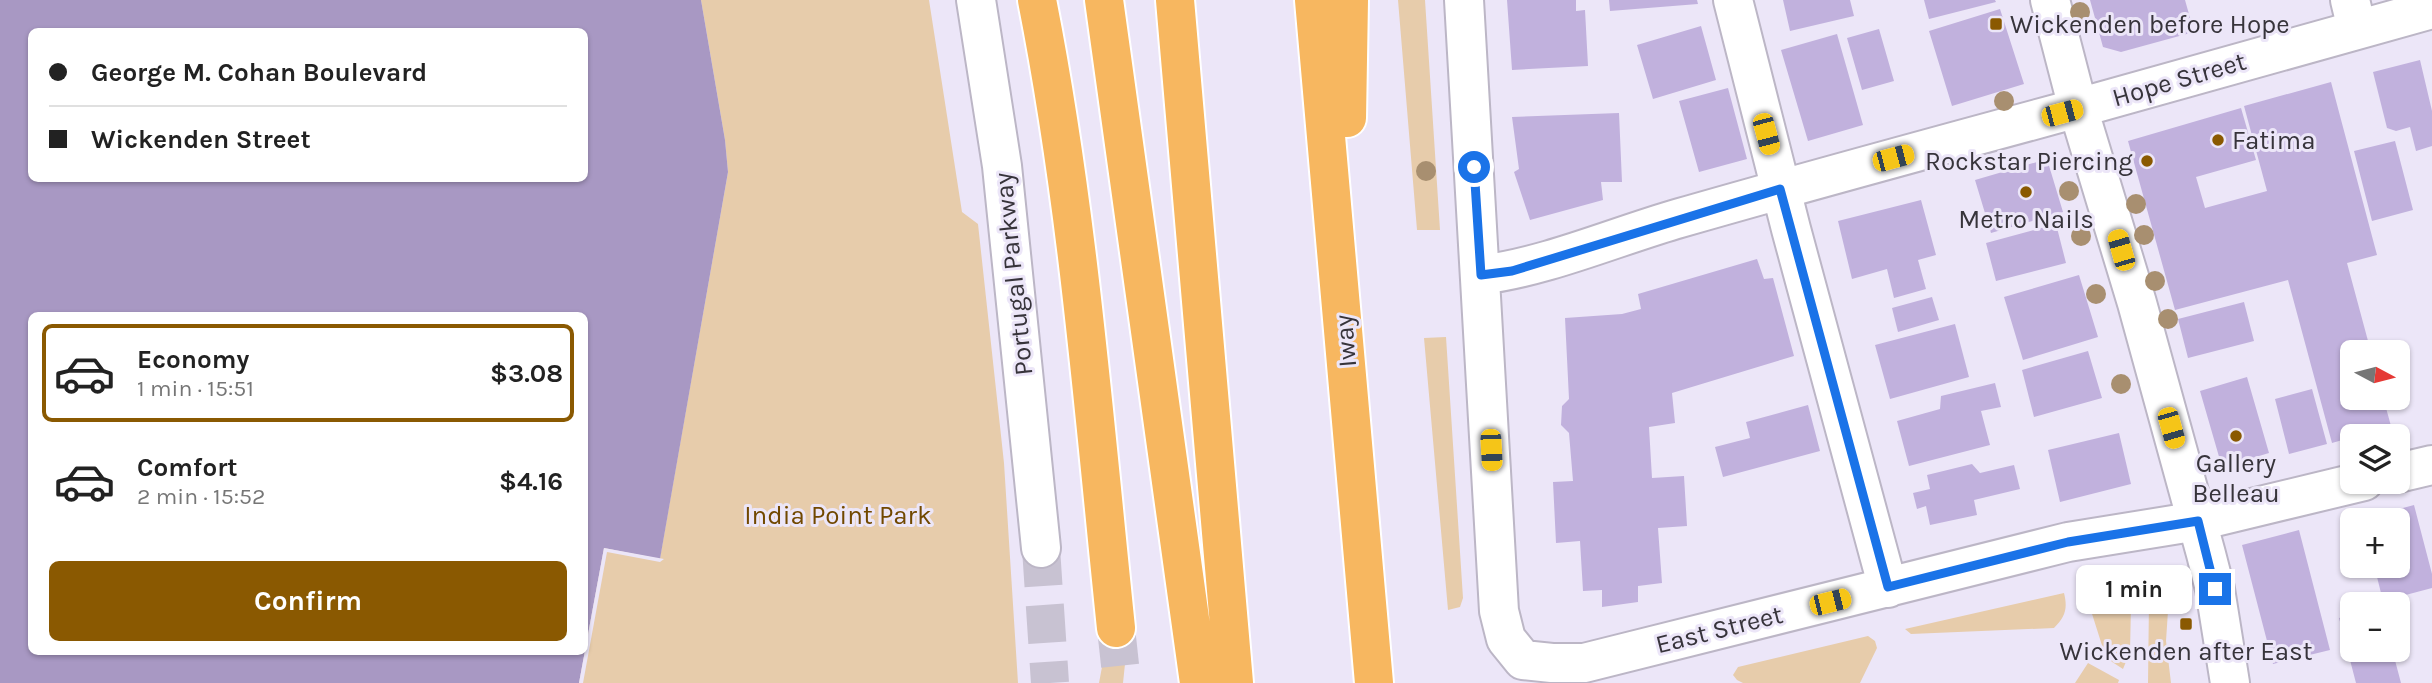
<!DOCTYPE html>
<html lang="en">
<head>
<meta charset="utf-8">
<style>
	:root { --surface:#fff; --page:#f2f2f2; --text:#222; --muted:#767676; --line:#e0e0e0; --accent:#8a5901 }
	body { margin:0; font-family:Karla,sans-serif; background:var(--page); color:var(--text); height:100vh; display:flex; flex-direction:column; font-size:26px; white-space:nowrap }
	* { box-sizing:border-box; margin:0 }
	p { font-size:23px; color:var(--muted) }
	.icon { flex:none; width:38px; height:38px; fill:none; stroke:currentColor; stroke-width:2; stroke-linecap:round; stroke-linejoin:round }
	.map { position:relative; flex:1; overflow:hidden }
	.panel { position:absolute; left:28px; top:312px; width:560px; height:343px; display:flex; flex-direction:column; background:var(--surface); border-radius:10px; box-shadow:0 2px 5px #0004 }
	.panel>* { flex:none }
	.banner { position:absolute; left:28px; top:28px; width:560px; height:154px; border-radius:10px; box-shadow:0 2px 5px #0004; display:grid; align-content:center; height:154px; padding:0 21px; background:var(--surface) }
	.needle { width:46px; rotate:97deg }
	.controls { position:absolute; left:2340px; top:340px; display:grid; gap:14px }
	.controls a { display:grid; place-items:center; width:70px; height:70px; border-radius:10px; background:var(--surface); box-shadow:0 2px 5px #0004; font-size:35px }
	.end { position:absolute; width:32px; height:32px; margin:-16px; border:9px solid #1a73e8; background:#fff; box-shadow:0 0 0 4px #fff }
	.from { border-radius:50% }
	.bubble { position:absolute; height:49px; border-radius:10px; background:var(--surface); box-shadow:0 2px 5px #0004; font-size:23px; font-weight:700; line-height:49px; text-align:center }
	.car { position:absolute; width:21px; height:42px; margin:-21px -10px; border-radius:9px; box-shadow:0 0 5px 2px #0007; background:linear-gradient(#f5c518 24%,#345 0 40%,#f5c518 0 76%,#345 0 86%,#f5c518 0) }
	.banner b { display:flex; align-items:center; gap:24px; height:66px; font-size:26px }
	.banner b+b { border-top:2px solid var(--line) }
	.banner i { width:18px; height:18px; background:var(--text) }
	ul { padding:12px 0 0; list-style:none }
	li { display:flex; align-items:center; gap:21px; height:98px; margin:0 14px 10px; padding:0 7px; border:4px solid transparent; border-radius:10px }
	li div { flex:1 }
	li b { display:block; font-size:26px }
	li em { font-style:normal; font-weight:700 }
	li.current { border-color:var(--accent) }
	li>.icon { width:63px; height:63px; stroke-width:1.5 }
	.cta { display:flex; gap:14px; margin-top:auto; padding:14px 21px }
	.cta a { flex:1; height:80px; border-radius:10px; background:var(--accent); color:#fff; font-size:28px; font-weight:700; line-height:80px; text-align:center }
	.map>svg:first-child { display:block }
	.green { fill:#e7ccab }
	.water { fill:#a898c3; fill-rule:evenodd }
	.pier { fill:#ece6f8 }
	.building { fill:#c1b1dd }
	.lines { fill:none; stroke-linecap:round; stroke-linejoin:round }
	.secondary-tunnel { stroke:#c8c2d2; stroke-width:38; stroke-dasharray:38 19; stroke-linecap:butt }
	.highway-tunnel { stroke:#c8c2d2; stroke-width:38; stroke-dasharray:38 19; stroke-linecap:butt }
	.street-casing { stroke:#bcb6c6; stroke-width:42 }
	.secondary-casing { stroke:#bcb6c6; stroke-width:42 }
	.highway-casing { stroke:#fff; stroke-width:42 }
	.street { stroke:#fff; stroke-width:38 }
	.secondary { stroke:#fff; stroke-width:38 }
	.highway { stroke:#f7b760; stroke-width:38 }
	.tree { fill:#a88f70 }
	.route { stroke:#1a73e8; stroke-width:9 }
	.poi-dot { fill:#8a5901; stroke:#ece6f8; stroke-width:2.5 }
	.labels { text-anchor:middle; stroke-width:6; stroke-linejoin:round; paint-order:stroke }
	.poi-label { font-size:26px; fill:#37343b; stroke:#ece6f8 }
	.street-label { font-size:26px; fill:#37343b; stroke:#ece6f8 }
	.park-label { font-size:26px; fill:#714800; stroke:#ece6f8 }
</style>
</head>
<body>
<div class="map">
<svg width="2432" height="683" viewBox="0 0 2432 683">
	<rect width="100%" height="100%" fill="#ece6f8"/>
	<path class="green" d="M701 0H929L962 212 978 224 1004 463 1018 683H579L604 548 660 558 728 172 725 140Z
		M1398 0H1425L1440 230H1417Z
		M1446 337 1463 598 1460 607 1448 610 1424 338Z
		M2108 582C2110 596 2117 602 2131 605L2130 652 2123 669 2106 658 2087 598V591L2090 586Z
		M2064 593C2068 609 2065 617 2054 628L1911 634 1905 629Z
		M2155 596 2163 598 2168 611 2166 641 2171 683H2148L2149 599Z
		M1868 636 1875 641 1877 648 1860 683H1743L1737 680 1733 675 1738 667Z
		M1110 658H1118L1125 664 1123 683H1099L1102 667Z
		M2088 663 2119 680 2118 683H2075Z"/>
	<path class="water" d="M0 0H701L725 140 728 172 660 559 604 548 579 683H0ZM32 32H584V178H32ZM32 315H584V651H32Z"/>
	<path class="pier" d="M604 548 664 559 660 562 607 552 583 683H579Z"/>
	<path class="building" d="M1507 0H1576V11L1585 10 1588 66 1512 70Z
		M1609 0H1697L1698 4 1610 11Z
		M1783 0H1850L1854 16 1790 31Z
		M1924 0H1995L1996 2 1929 19Z
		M2090 0H2185L2194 32 2121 52 2103 47Z
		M2000 9 2024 84 1952 106 1929 31Z
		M1701 26 1716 80 1653 99 1637 45Z
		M1879 29 1894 81 1862 90 1847 38Z
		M1837 34 1863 125 1808 141 1781 50Z
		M2420 60 2432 111V146L2416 151 2410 127 2396 131 2387 128 2373 72Z
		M2331 82 2377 255 2347 263 2371 352H2352V397H2383L2391 426 2332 443 2288 280 2175 310 2128 141 2241 108 2256 160 2196 177 2205 208 2267 191 2244 106Z
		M1728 88 1747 159 1699 172 1679 101Z
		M1619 113 1622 182H1601L1603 200 1530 220 1514 172 1519 169 1512 117Z
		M2395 141 2413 210 2372 221 2354 151Z
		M2047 159 2063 212 1991 233 1975 180Z
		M1921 200 1936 255 1918 260 1926 289 1894 298 1887 269 1852 279 1838 221Z
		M2056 224 2066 263 1996 281 1986 243Z
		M1757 259 1764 279 1773 278 1794 356 1672 393 1675 423 1649 427 1652 478 1684 476 1687 526 1658 528 1662 583 1638 586V602L1602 607V590L1583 591 1580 541 1556 543 1553 482 1573 481 1569 433 1561 425 1562 406 1569 399 1565 318 1622 314 1641 309 1638 294Z
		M2079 275 2098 337 2023 360 2004 297Z
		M1932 297 1939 320 1898 332 1892 308Z
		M2244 302 2254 341 2188 358 2178 319Z
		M1955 324 1969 377 1890 399 1875 345Z
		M2088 351 2102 398 2034 417 2022 370Z
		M2247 377 2269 453 2222 467 2200 391Z
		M1995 383 2001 407 1981 411 1990 445 1909 466 1897 421 1940 409 1941 396Z
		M2312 389 2327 444 2289 454 2275 399Z
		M1808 405 1820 451 1723 477 1715 447 1750 438 1746 422Z
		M2119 433 2131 484 2060 502 2048 450Z
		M1972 464 1980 473 2014 465 2020 489 1974 500 1977 515 1930 525 1926 506 1917 509 1913 493 1930 489 1927 475Z
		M2414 505 2432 574V588L2383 601 2374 565H2398V520L2362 519Z
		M2299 530 2330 650 2273 664 2242 545Z
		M2352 615V649H2392L2401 683H2356L2339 618Z"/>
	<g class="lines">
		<path class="secondary-tunnel" d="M1041 548 1050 683"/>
		<path class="highway-tunnel" d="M1116 628 1122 683"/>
		<g class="street-casing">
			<path id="street" d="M1464 0 1499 611 1506 639 1523 660 1552 663H1584L2068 542 2198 521 2364 481
				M1733 0 1791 229 1888 588
				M2350 0 2357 29
				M1481 275C1549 266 1614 237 1680 218 1812 180 1945 144 2078 108
				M2398 473 2432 465"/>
		</g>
		<g class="secondary-casing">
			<path id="secondary" d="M976 0 1002 166 1041 548
				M2050 0 2078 108 2137 303 2206 554 2215 589 2230 683
				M2078 108 2432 9"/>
		</g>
		<g class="highway-casing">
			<path id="highway" d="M1037 0C1078 207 1094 418 1116 628
				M1104 0 1199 683
				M1175 0 1234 683
				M1314 0 1374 683
				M1347 118 1349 0"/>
		</g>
		<use href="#street" class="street"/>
		<use href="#secondary" class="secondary"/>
		<use href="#highway" class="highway"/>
	</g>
	<g class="tree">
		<circle cx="2080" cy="12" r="10"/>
		<circle cx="2004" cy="101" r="10"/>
		<circle cx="1426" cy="171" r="10"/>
		<circle cx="2069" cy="191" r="10"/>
		<circle cx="2136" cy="204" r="10"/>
		<circle cx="2144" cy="235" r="10"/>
		<circle cx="2081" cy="236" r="10"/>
		<circle cx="2155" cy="281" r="10"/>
		<circle cx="2096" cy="294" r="10"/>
		<circle cx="2168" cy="319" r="10"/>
		<circle cx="2121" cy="384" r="10"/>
	</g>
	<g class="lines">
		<path class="route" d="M1474 167 1481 275 1512 271 1780 189 1888 587 2068 542 2198 521 2215 589"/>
	</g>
	<g class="poi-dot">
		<rect x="1989" y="17" width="14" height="14" rx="3.5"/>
		<circle cx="2218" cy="140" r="7"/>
		<circle cx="2147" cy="161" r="7"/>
		<circle cx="2026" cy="192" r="7"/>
		<circle cx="2236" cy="436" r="7"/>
		<rect x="2179" y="617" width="14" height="14" rx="3.5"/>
	</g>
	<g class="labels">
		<g class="poi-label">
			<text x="2010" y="33" text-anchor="start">Wickenden before Hope</text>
			<text x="2232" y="149" text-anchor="start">Fatima</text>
			<text x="2133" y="170" text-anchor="end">Rockstar Piercing</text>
			<text x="2026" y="228">Metro Nails</text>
			<text x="2236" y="472">Gallery<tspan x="2236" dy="30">Belleau</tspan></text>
			<text x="2186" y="660">Wickenden after East</text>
		</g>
		<g class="street-label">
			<text transform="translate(2179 79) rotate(-16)" y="9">Hope Street</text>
			<text transform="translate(1013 274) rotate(-96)" y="9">Portugal Parkway</text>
			<text transform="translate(1345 341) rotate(-95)" y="9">Iway</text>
			<text transform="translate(1719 629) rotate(-14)" y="9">East Street</text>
		</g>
		<g class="park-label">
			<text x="838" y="524">India Point Park</text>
		</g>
	</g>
</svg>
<div class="controls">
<a><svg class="needle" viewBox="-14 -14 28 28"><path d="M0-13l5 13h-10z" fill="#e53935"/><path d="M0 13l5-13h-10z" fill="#767676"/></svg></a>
<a><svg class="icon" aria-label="layers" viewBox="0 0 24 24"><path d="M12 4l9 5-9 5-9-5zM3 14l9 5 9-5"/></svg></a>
<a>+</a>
<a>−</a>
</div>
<i class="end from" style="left:1474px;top:167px"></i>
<i class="end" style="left:2215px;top:589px"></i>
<div class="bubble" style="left:2076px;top:565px;width:116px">1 min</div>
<i class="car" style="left:2062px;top:113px;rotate:75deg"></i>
<i class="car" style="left:1766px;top:134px;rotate:165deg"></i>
<i class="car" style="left:1893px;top:158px;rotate:75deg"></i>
<i class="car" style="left:2121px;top:250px;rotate:344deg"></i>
<i class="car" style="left:2171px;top:428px;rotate:164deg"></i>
<i class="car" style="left:1491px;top:450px;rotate:177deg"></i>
<i class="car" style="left:1830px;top:602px;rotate:76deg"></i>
<div class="banner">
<b><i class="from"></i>George M. Cohan Boulevard</b>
<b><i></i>Wickenden Street</b>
</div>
<section class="panel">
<ul>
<li class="current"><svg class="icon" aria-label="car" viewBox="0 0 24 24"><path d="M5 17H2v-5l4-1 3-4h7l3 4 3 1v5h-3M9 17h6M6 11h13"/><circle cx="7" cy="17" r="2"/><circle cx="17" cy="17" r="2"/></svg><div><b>Economy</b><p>1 min · 15:51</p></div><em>$3.08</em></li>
<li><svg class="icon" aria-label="car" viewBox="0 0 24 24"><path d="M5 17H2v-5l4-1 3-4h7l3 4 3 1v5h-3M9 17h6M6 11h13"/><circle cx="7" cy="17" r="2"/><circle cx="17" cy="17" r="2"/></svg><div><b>Comfort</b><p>2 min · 15:52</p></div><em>$4.16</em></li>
</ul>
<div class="cta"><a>Confirm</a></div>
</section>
</div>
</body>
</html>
